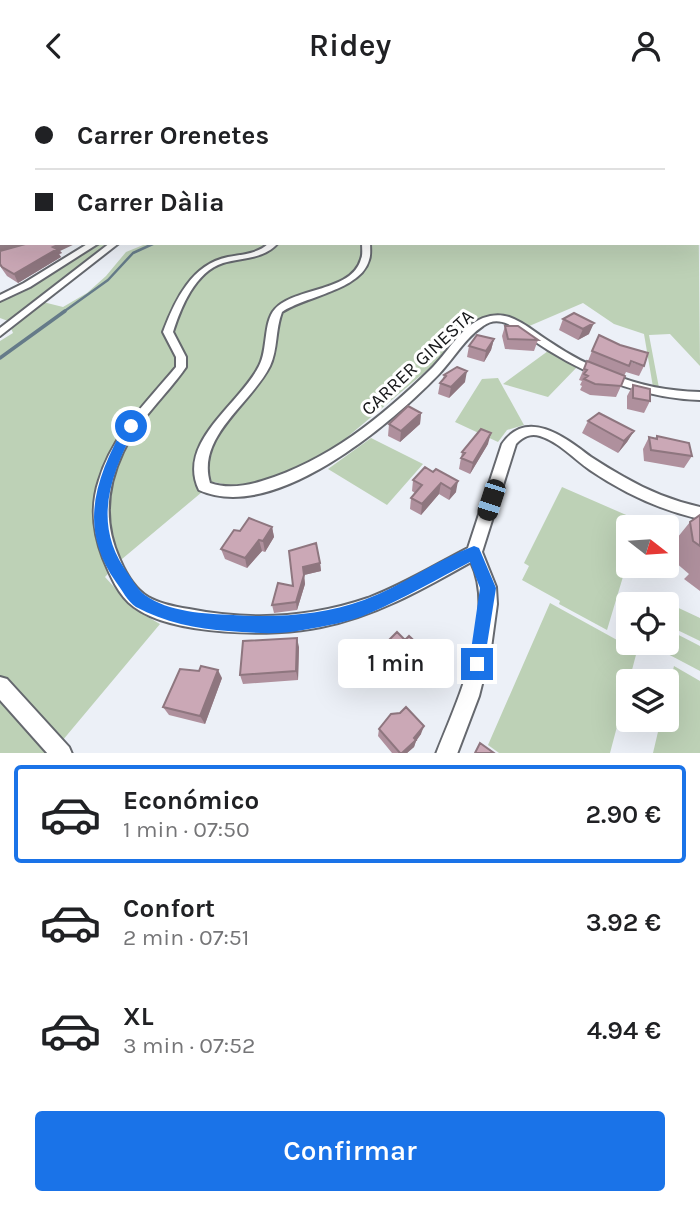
<!DOCTYPE html>
<html lang="es">
<head>
<meta charset="utf-8">
<style>
	:root { --surface:#fff; --page:#f6f6f6; --text:#202124; --muted:#757577; --line:#e0e0e0; --accent:#1a73e8 }
	body { margin:0; font-family:Karla,sans-serif; background:var(--page); color:var(--text); height:100vh; display:flex; flex-direction:column; font-size:26px; white-space:nowrap }
	* { box-sizing:border-box; margin:0 }
	p { font-size:23px; color:var(--muted) }
	.icon { flex:none; width:38px; height:38px; fill:none; stroke:currentColor; stroke-width:2; stroke-linecap:round; stroke-linejoin:round }
	.map { position:relative; height:662px; overflow:hidden }
	.side { display:flex; flex-direction:column; background:var(--surface); flex:1 }
	.side>* { flex:none }
	.hud { position:absolute; left:0px; top:0px; width:700px; height:154px; box-shadow:0 7px 28px #0002; display:grid; align-content:center; height:154px; padding:0 35px; background:var(--surface) }
	.needle { width:46px; rotate:107deg }
	.buttons { position:absolute; left:616px; top:424px; display:grid; gap:14px }
	.buttons a { display:grid; place-items:center; width:63px; height:63px; border-radius:7px; background:var(--surface); box-shadow:0 7px 28px #0002; font-size:35px }
	.end { position:absolute; width:32px; height:32px; margin:-16px; border:9px solid #1a73e8; background:#fff; box-shadow:0 0 0 4px #fff }
	.from { border-radius:50% }
	.bubble { position:absolute; height:49px; border-radius:7px; background:var(--surface); box-shadow:0 7px 28px #0002; font-size:23px; font-weight:600; line-height:49px; text-align:center }
	.car { position:absolute; width:21px; height:42px; margin:-21px -10px; border-radius:9px; box-shadow:0 0 5px 2px #0007; background:linear-gradient(#222 24%,#8ab4d8 0 40%,#222 0 76%,#8ab4d8 0 86%,#222 0) }
	.hud b { display:flex; align-items:center; gap:24px; height:66px; font-size:26px }
	.hud b+b { border-top:2px solid var(--line) }
	.hud i { width:18px; height:18px; background:var(--text) }
	ul { padding:12px 0 0; list-style:none }
	li { display:flex; align-items:center; gap:21px; height:98px; margin:0 14px 10px; padding:0 21px; border:4px solid transparent; border-radius:7px }
	li div { flex:1 }
	li b { display:block; font-size:26px }
	li em { font-style:normal; font-weight:600 }
	li.on { border-color:var(--accent) }
	li>.icon { width:63px; height:63px; stroke-width:1.5 }
	.primary-button { display:flex; gap:14px; margin-top:auto; padding:14px 35px }
	.primary-button a { flex:1; height:80px; border-radius:7px; background:var(--accent); color:#fff; font-size:28px; font-weight:600; line-height:80px; text-align:center }
	header { display:flex; justify-content:space-between; align-items:center; height:91px; padding:0 35px; background:var(--surface); font-size:32px; font-weight:600 }
	.map>svg:first-child { display:block }
	.green { fill:#bdd1b6 }
	.lines { fill:none; stroke-linecap:round; stroke-linejoin:round }
	.stream-far1 { stroke:#657b89; stroke-width:2.5 }
	.stream { stroke:#657b89; stroke-width:3.5 }
	.street-casing { stroke:#65686e; stroke-width:4 }
	.street { fill:#fff; fill-rule:evenodd }
	.wall { fill:#af909d }
	.shaded-wall { fill:#8e767f }
	.building { fill:#cba8b6; stroke:#8e767f; stroke-width:2 }
	.route { fill:#1a73e8 }
	.labels { text-anchor:middle; stroke-width:6; stroke-linejoin:round; paint-order:stroke }
	.street-label { font-size:19px; fill:#17181a; stroke:#fff }
</style>
</head>
<body>
<header><svg class="icon" aria-label="back" viewBox="0 0 24 24"><path d="M15 5l-7 7 7 7"/></svg>Ridey<svg class="icon" aria-label="person" viewBox="0 0 24 24"><circle cx="12" cy="8" r="4"/><path d="M4 21q1-7 8-7t8 7"/></svg></header>
<div class="map">
<svg width="700" height="663" viewBox="0 0 700 663">
	<rect width="100%" height="100%" fill="#ecf0f7"/>
	<path class="green" d="M698 70 700 275 670 243 649 244 659 297 653 296 644 243 614 233 583 212 527 236 511 227 498 223 476 228 431 276 333 358C300 379 254 402 214 391L122 468 105 486 134 518 160 533 52 662H0V250L13 242 8 230 0 227V210L17 204 102 152H108L39 210 63 216 87 202 106 185 126 161 148 152H698Z
		M548 260 578 275 548 306 503 293Z
		M498 287 524 334 507 339 498 351 455 331 482 288Z
		M371 347 423 373 387 414 328 378Z
		M562 396 640 430 638 436H628V469L607 539 559 513 560 510 522 489 529 475 524 472Z
		M653 505 700 527V550L667 534V513H652Z
		M550 512 637 560 610 662H499L488 654Z
		M667 538 700 555V580L645 551H667Z
		M674 575 700 590V662H653L661 628H667V604Z"/>
	<g class="lines">
		<path class="stream-far1" d="M62 222 108 189 133 162 155 152"/>
		<path class="stream" d="M0 267 65 220"/>
		<g class="street-casing">
			<path id="street" d="M89 152H99L30 196 0 210V204L24 192Z
				M110 152H119L0 245V237Z
				M269 152H278C263 169 242 166 223 172 195 181 181 216 173 241L186 266V276C166 305 138 329 123 361 106 397 103 432 120 469 126 483 135 498 148 506 160 513 176 516 189 518 249 530 310 527 368 507 403 494 435 474 468 457L502 353C527 316 566 347 591 366 602 373 613 380 624 386 648 400 673 410 700 416V428C660 419 624 402 590 379 574 368 559 351 540 345 530 342 523 346 516 353L482 461 496 496 497 513 491 557 479 605 457 663H436C457 610 497 526 471 471 423 498 376 525 321 536 274 546 173 545 134 516 118 504 110 484 103 467 93 441 90 416 99 389 113 343 146 312 176 276V266L163 241C175 209 192 173 228 166 243 163 258 163 269 152Z
				M362 152H370C370 157 371 164 369 169 361 199 306 205 282 221 275 239 278 258 270 275 252 312 196 345 210 392 227 398 246 395 262 390 328 370 382 326 430 279 447 263 460 236 483 227 491 224 500 223 509 226 524 231 537 243 550 251 569 264 590 275 612 283 640 295 669 300 700 301V309C645 307 595 288 548 259 535 251 522 241 508 233 499 229 491 229 483 235 465 247 454 267 439 283 391 333 274 433 199 399 176 351 240 313 259 275 268 259 263 231 275 218 295 196 352 201 361 168 363 164 362 157 362 152Z
				M0 586 7 588 69 656 72 663H48L0 609Z"/>
		</g>
		<use href="#street" class="street"/>
	</g>
	<path class="wall" d="M0 133 2 152 60 160 62 162 59 163 61 166 18 192 7 185 0 175Z
		M574 222 589 243 578 249 559 239 563 228Z
		M505 235 538 249 534 260 505 258 502 245Z
		M494 248 491 259 484 271 467 266 469 255Z
		M592 260 644 275 639 285 626 281 624 285 588 270Z
		M587 270 621 295 616 306 590 304 580 299 582 295 580 294 582 290 579 289Z
		M444 284 465 291 449 307 438 303 440 292 443 288Z
		M633 294 650 310 644 322 627 318V305Z
		M421 322 420 333 400 351 388 345 389 333Z
		M588 330 634 340 627 351 618 362 582 342Z
		M657 345 692 365 684 377 644 370 643 358 649 346 655 347Z
		M488 353 470 383 459 378 462 361Z
		M425 376 456 401 449 409 439 403 421 424 410 418 411 407 415 402 412 400 413 389Z
		M700 424V500L684 488 689 483 675 471 673 452 690 431Z
		M272 436 274 446 265 461 262 460 247 477 225 468 221 458 240 440Z
		M289 460 320 472 321 480 304 484 305 493 297 519 274 522 272 514 293 495Z
		M405 549 425 571 402 592 378 568 379 559Z
		M299 556 298 589 243 593 240 584Z
		M222 587 205 633 169 624 163 616Z
		M379 638 421 643 416 650 414 656 407 662H392L378 645Z"/>
	<path class="shaded-wall" d="M2 150V152H28L0 160V151Z
		M55 152H77L60 160 62 162 59 163 61 166 18 192 14 183 53 156Z
		M594 232 589 243 578 249 583 238Z
		M494 248 491 259 484 271 486 260Z
		M467 280 465 291 449 307 451 296Z
		M421 322 420 333 400 351 401 340Z
		M634 340 627 351 618 362 624 350Z
		M491 342 488 353 470 383 473 372Z
		M458 390 456 401 449 409 451 398Z
		M441 392 439 403 421 424 422 413Z
		M272 436 274 446 265 461 263 450Z
		M259 449 262 460 247 477 245 467Z
		M320 472 321 480 304 484 303 476Z
		M304 484 305 493 297 519 296 511Z
		M297 547 299 556 298 589 296 580Z
		M427 562 425 571 402 592 404 583Z
		M218 579 222 587 205 633 200 625Z
		M424 635 421 643 416 650 414 656 407 662H402Z"/>
	<path class="building" d="M2 132V150L0 151V133Z
		M29 152H55L58 154 53 156 57 158 14 183 2 176 0 173V160Z
		M574 222 594 232 583 238 563 228Z
		M505 235H518L538 249 508 248Z
		M477 244 494 248 486 260 469 255Z
		M599 244 620 254 648 262 644 275 631 270 629 275 592 260Z
		M587 270 625 285 621 295 595 293 584 288 588 285 584 283 587 279 584 278Z
		M457 276 467 280 451 296 440 292 446 285 444 284Z
		M633 294 650 298V310L633 307Z
		M408 315 421 322 401 340 389 333Z
		M599 322 634 340 624 350 588 330Z
		M481 338 491 342 473 372 461 367 465 362 462 361Z
		M657 345 689 352 692 365 651 359 649 346 657 348Z
		M425 376 433 381 436 378 458 390 451 398 441 392 422 413 411 407 422 394 413 389Z
		M700 424V455L693 450 690 431Z
		M249 427 272 436 263 450 259 449 245 467 221 458 234 439 240 440Z
		M316 452 320 472 303 476 304 484 296 511 272 514 278 492 293 495 289 460Z
		M397 541 405 549 409 545 427 562 404 583 379 559Z
		M297 547 296 580 240 584 243 550Z
		M201 575 218 579 200 625 163 616 180 578 199 580Z
		M406 616 424 635 414 647 416 649 402 662H400L379 638 391 623 400 622Z
		M480 652 494 662H475Z"/>
	<linearGradient id="sky" x2="0" y2="1"><stop stop-color="#81aed5"/><stop offset="0.43" stop-color="#f6f8fb"/><stop offset="1" stop-color="#f6f8fb" stop-opacity="0"/></linearGradient>
	<rect width="700" height="162" fill="url(#sky)"/>
	<path class="route" d="M131 331 136 335C110 385 91 434 129 484 133 490 139 500 145 504 168 521 205 523 233 524 276 527 323 524 364 509 402 495 436 469 474 455L479 457 496 497 483 579 477 581 471 579 469 573 480 497 470 471C437 488 405 507 370 522 350 531 325 535 303 539 279 544 253 542 228 540 197 538 164 531 136 516 128 511 122 499 116 491 77 436 96 386 126 332Z"/>
	<g class="labels">
		<g class="street-label">
			<text transform="translate(417 271) rotate(-43)" y="7">CARRER GINESTA</text>
		</g>
	</g>
</svg>
<div class="buttons">
<a><svg class="needle" viewBox="-14 -14 28 28"><path d="M0-13l5 13h-10z" fill="#e53935"/><path d="M0 13l5-13h-10z" fill="#757577"/></svg></a>
<a><svg class="icon" aria-label="locate" viewBox="0 0 24 24"><circle cx="12" cy="12" r="6"/><path d="M12 2v4M12 18v4M2 12h4M18 12h4"/></svg></a>
<a><svg class="icon" aria-label="layers" viewBox="0 0 24 24"><path d="M12 4l9 5-9 5-9-5zM3 14l9 5 9-5"/></svg></a>
</div>
<i class="end from" style="left:131px;top:335px"></i>
<i class="end" style="left:477px;top:573px"></i>
<div class="bubble" style="left:338px;top:548px;width:116px">1 min</div>
<i class="car" style="left:491px;top:409px;rotate:198deg"></i>
<div class="hud">
<b><i class="from"></i>Carrer Orenetes</b>
<b><i></i>Carrer Dàlia</b>
</div>
</div>
<section class="side">
<ul>
<li class="on"><svg class="icon" aria-label="car" viewBox="0 0 24 24"><path d="M5 17H2v-5l4-1 3-4h7l3 4 3 1v5h-3M9 17h6M6 11h13"/><circle cx="7" cy="17" r="2"/><circle cx="17" cy="17" r="2"/></svg><div><b>Económico</b><p>1 min · 07:50</p></div><em>2.90 €</em></li>
<li><svg class="icon" aria-label="car" viewBox="0 0 24 24"><path d="M5 17H2v-5l4-1 3-4h7l3 4 3 1v5h-3M9 17h6M6 11h13"/><circle cx="7" cy="17" r="2"/><circle cx="17" cy="17" r="2"/></svg><div><b>Confort</b><p>2 min · 07:51</p></div><em>3.92 €</em></li>
<li><svg class="icon" aria-label="car" viewBox="0 0 24 24"><path d="M5 17H2v-5l4-1 3-4h7l3 4 3 1v5h-3M9 17h6M6 11h13"/><circle cx="7" cy="17" r="2"/><circle cx="17" cy="17" r="2"/></svg><div><b>XL</b><p>3 min · 07:52</p></div><em>4.94 €</em></li>
</ul>
<div class="primary-button"><a>Confirmar</a></div>
</section>
</body>
</html>
